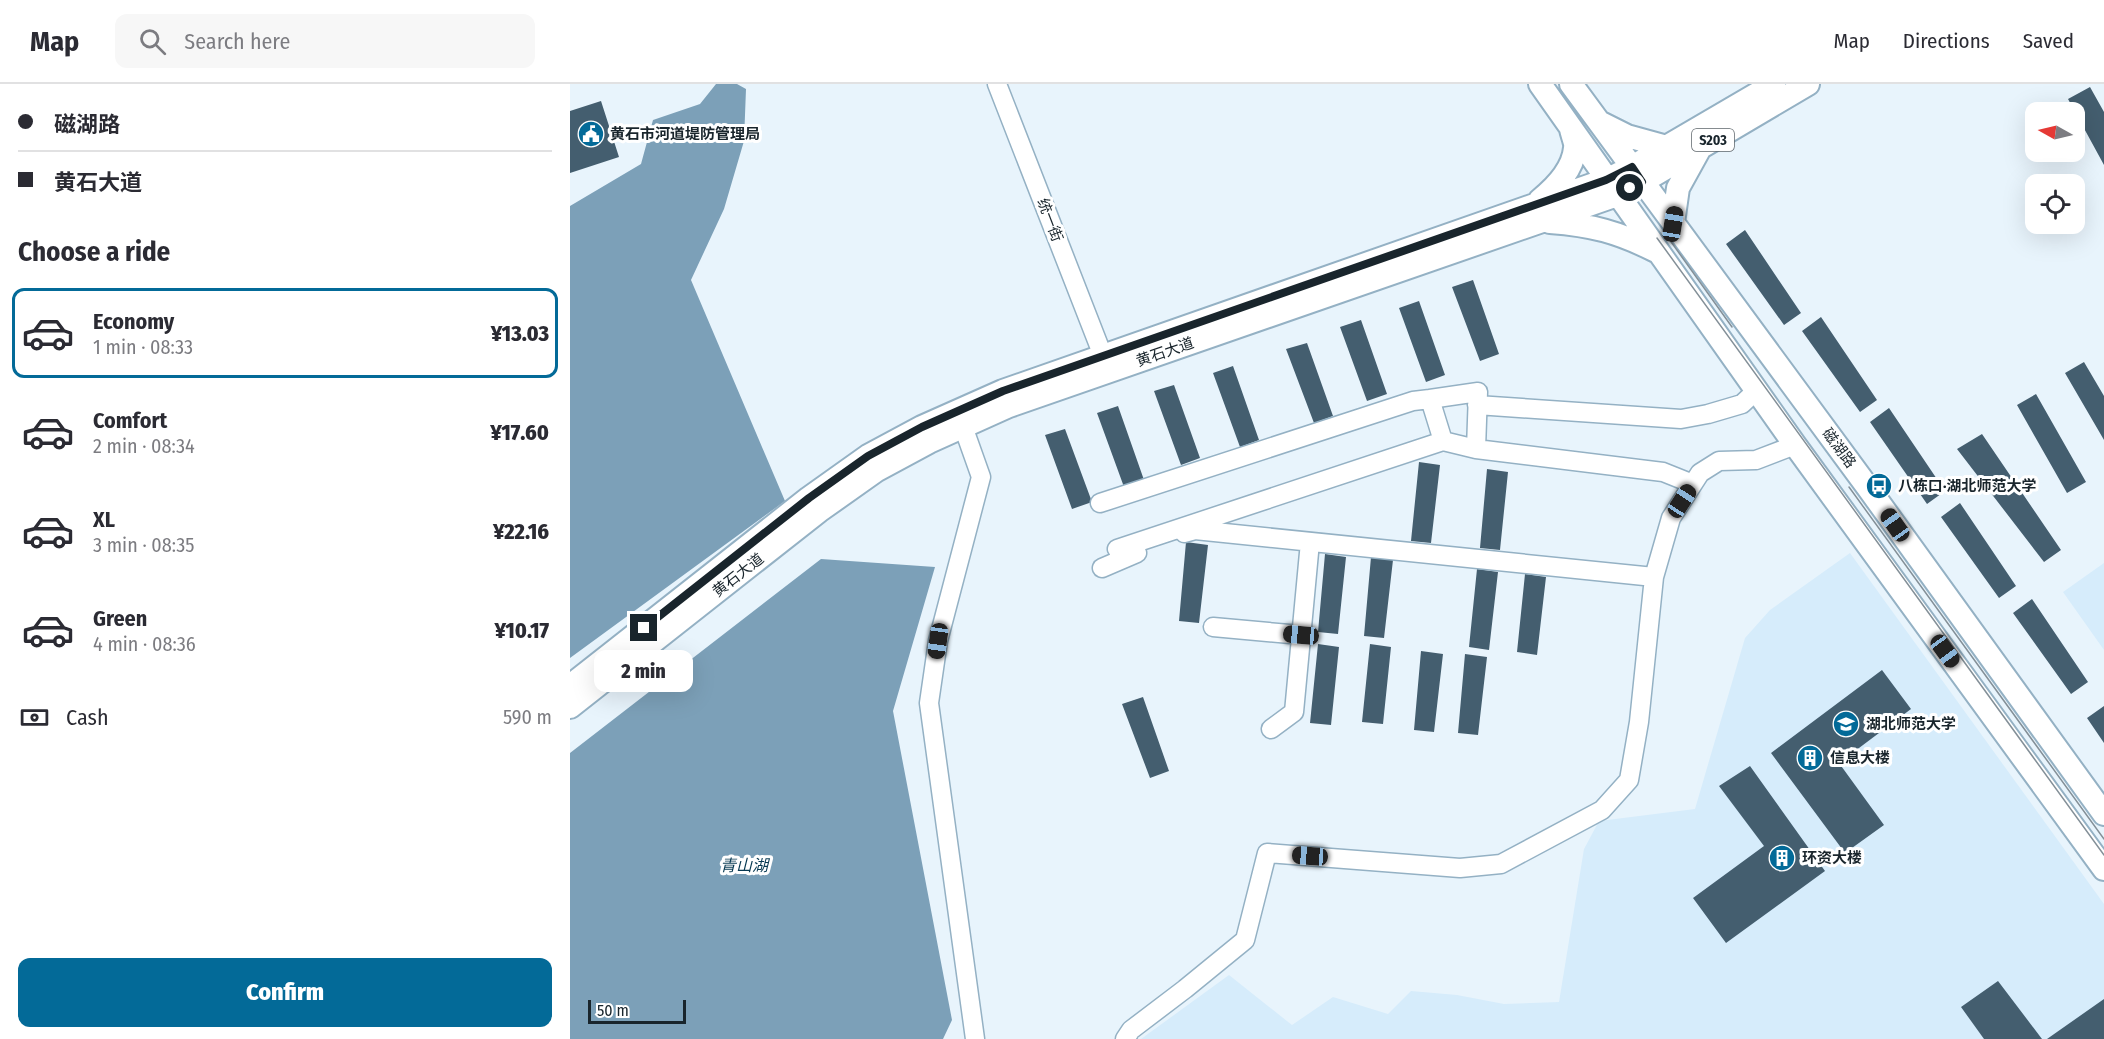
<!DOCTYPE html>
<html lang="en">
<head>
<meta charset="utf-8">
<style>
	:root { --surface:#fff; --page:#f7f7f7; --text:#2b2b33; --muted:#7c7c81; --line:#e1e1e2; --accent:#036a98 }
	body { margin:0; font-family:"Fira Sans Condensed","Noto Sans SC",sans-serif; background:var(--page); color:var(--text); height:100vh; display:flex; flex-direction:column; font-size:22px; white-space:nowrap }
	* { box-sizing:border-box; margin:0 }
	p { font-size:20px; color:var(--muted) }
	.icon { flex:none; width:33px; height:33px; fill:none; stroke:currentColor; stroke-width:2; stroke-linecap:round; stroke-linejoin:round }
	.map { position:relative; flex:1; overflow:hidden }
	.drawer { display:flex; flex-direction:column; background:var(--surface); width:570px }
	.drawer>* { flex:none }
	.hud { display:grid; align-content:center; height:132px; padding:0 18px; background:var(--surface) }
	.needle { width:39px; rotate:278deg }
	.tools { position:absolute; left:1455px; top:18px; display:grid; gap:12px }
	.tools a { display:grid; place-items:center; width:60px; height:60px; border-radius:12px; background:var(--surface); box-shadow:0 6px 24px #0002; font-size:30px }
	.scale { position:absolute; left:18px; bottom:15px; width:98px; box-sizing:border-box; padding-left:6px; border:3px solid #19252c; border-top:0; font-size:16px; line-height:21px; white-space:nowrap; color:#19252c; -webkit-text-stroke:4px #fff; paint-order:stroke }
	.end { position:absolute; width:27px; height:27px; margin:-14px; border:8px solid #19252c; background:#fff; box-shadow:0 0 0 3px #fff }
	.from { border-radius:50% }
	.bubble { position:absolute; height:42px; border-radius:12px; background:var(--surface); box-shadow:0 6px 24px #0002; font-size:20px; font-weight:800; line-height:42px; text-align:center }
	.car { position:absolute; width:18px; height:36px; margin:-18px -9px; border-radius:8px; box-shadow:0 0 4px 2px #0007; background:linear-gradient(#222 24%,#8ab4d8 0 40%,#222 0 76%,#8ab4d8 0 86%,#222 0) }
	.hud b { display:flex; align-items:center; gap:21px; height:57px; font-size:22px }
	.hud b+b { border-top:2px solid var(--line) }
	.hud i { width:15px; height:15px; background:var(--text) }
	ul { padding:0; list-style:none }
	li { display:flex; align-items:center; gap:18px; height:90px; margin:0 12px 9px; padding:0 6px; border:3px solid transparent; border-radius:12px }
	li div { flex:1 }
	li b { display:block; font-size:22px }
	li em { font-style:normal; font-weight:800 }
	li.current { border-color:var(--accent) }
	li>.icon { width:54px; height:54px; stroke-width:1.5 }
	h2 { padding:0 18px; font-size:27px; line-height:72px }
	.pay { display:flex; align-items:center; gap:15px; height:66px; padding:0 18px; font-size:22px }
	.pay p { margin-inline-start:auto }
	.primary-button { display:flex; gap:12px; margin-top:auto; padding:12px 18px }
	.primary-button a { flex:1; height:69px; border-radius:12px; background:var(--accent); color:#fff; font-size:24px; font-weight:800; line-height:69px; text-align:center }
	header { display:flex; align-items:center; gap:36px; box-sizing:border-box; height:84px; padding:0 30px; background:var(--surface); border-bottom:2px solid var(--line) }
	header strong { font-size:28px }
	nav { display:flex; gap:33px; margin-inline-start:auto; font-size:21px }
	.search { width:420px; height:54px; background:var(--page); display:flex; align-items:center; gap:15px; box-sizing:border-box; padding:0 21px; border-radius:12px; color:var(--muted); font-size:22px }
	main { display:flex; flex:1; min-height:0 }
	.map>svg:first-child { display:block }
	.built { fill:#d6ecfb }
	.water { fill:#7ca0b8 }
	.building { fill:#445e6f }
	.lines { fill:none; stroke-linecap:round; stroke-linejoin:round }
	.minor-casing { stroke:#94b1c4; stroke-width:21 }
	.major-casing { stroke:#94b1c4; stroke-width:26 }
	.minor { stroke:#fff; stroke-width:18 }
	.major { stroke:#fff; stroke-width:22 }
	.tram { stroke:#849098; stroke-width:1.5 }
	.route { stroke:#19252c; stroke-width:8 }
	.labels { text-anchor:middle; stroke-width:6; stroke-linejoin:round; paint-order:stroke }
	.shield { fill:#fff; stroke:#5e666b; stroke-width:1.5 }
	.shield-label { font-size:14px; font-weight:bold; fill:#19252c }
	.poi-label { font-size:15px; font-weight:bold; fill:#19252c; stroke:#fff; text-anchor:start }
	.street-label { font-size:15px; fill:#19252c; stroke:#fff }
	.water-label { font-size:16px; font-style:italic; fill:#063851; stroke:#fff }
</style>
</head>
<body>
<header>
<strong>Map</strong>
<div class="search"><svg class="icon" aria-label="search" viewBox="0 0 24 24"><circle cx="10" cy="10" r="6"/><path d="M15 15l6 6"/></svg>Search here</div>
<nav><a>Map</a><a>Directions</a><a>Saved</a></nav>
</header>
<main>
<section class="drawer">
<div class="hud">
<b><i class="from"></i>磁湖路</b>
<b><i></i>黄石大道</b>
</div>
<h2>Choose a ride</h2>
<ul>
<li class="current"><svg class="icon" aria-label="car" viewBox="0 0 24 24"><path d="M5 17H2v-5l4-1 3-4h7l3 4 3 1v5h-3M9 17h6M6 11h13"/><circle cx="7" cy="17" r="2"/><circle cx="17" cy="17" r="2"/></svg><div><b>Economy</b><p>1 min · 08:33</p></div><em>¥13.03</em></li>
<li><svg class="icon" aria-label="car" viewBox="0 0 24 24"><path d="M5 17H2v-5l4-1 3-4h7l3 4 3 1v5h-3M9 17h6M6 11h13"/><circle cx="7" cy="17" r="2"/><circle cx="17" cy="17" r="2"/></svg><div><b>Comfort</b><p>2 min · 08:34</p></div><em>¥17.60</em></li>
<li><svg class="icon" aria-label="car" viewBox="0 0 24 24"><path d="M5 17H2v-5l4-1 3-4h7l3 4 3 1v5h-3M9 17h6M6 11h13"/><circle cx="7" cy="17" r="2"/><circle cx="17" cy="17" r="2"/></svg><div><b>XL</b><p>3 min · 08:35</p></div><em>¥22.16</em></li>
<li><svg class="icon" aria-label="car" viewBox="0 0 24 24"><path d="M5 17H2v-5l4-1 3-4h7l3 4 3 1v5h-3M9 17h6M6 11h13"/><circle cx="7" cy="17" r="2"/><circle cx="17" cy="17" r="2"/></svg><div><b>Green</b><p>4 min · 08:36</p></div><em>¥10.17</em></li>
</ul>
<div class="pay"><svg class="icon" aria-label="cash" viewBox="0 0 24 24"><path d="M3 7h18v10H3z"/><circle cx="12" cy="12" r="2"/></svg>Cash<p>590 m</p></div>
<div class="primary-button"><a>Confirm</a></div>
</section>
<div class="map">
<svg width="1534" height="955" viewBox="0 0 1534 955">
	<rect width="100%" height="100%" fill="#e8f4fc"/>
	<path class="built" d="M1280 469 1534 820V955H571L659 891 722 941 763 913 818 930 841 907 887 911 934 920 989 918 1014 765 1029 737 1125 725 1175 554 1200 526Z
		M1534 479V566L1493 508Z"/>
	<path class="water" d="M146 0H167L176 5 174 57 154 125 121 196 215 417 0 574V122L71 80 83 36 130 20Z
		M251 475 365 483 323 627 382 936 373 955H0V669Z"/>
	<path class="building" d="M1520 3 1534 28V81L1498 15Z
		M31 17 49 73 0 89V27Z
		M1175 146 1231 229 1214 241 1156 160Z
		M903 196 929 270 910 277 882 203Z
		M849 217 875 291 856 298 829 224Z
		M1251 233 1307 316 1290 328 1232 247Z
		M791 236 817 310 797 317 770 243Z
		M737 259 763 332 744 339 716 265Z
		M1514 278 1534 312V356L1495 289Z
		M663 282 689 356 670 363 643 289Z
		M604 301 630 374 611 381 584 307Z
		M1466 310 1516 398 1497 409 1447 321Z
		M548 322 574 396 554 403 527 329Z
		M1319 324 1375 407 1357 420 1300 338Z
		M495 345 522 418 502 425 475 351Z
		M1412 350 1491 466 1474 478 1387 365Z
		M849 378 870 381 861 459 841 457Z
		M917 385 938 388 930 466 910 464Z
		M1390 419 1446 502 1429 514 1371 433Z
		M616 458 638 461 629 539 609 537Z
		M755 470 776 473 768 550 748 548Z
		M801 473 823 476 814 554 794 552Z
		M907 485 928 488 919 566 899 563Z
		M955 490 976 493 967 571 947 568Z
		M1462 515 1518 598 1501 610 1443 529Z
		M748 560 769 563 761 641 740 639Z
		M800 560 821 563 813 640 792 638Z
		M851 567 873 570 864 648 844 646Z
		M895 570 917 573 908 651 888 649Z
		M1312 586 1341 625 1269 679 1314 741 1275 769 1201 669Z
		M573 613 599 687 580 694 552 620Z
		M1534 622V659L1517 634Z
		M1180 682 1255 787 1156 859 1123 814 1194 762 1149 702Z
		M1428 897 1472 955H1414L1391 923Z
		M1534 915V955H1477Z"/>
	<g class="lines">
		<g class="minor-casing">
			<path id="minor" d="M427 0 533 272
				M907 321 1111 335 1138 330 1172 320 1187 306
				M389 331 411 393 368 557 359 619 405 955
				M873 357 860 315 908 308 906 365
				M530 419 843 317 860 315
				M614 449 625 446 1084 493
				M547 465 873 357 906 365 1093 388 1123 400
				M532 484 567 469
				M643 543 731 551
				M701 645 724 628 740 458
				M555 955 561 946 615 905 675 856 697 769 890 784 931 780 1032 726 1059 696 1069 638 1084 493 1101 434 1130 389 1149 377 1186 376 1225 361"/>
		</g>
		<g class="major-casing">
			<path id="major" d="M970 0 1225 361 1534 785
				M1001 0 1299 405 1534 730
				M1031 39 1057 52 1097 63
				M970 116C986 103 1003 86 1005 64 1006 59 1002 51 1001 45
				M980 138C1022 141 1048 148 1086 167
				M1103 139 1108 104 1129 66
				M0 602 239 414 298 372 352 343 433 307 1036 96 1062 83 1204 0
				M0 623 249 427 307 386 359 358 439 322 1047 111 1072 98 1238 0"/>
		</g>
		<use href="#minor" class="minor"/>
		<use href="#major" class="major"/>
		<path class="tram" d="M1094 148 1162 243
			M1087 154 1534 771
			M1279 403 1534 755"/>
	</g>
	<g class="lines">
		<path class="route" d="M74 544 239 414 298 372 352 343 433 307 1036 96 1062 83 1072 98 1060 104"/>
	</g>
	<defs>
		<g id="civic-disc" transform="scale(1.35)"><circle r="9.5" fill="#036a98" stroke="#fff"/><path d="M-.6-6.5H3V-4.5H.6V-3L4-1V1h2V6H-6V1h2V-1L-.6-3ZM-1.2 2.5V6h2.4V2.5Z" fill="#fff"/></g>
		<g id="bus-disc" transform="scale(1.35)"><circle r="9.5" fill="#036a98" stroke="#fff"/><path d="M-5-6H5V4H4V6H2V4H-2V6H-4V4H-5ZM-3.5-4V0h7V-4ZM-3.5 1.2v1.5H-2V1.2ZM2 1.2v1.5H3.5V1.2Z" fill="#fff"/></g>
		<g id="university-disc" transform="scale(1.35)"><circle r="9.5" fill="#036a98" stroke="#fff"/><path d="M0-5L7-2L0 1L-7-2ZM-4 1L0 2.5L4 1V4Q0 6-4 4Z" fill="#fff"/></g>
		<g id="building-disc" transform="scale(1.35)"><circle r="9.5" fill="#036a98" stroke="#fff"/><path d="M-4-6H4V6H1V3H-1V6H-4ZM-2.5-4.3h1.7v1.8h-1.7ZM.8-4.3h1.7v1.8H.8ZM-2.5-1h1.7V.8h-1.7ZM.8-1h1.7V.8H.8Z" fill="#fff"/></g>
	</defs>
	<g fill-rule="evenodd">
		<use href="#civic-disc" x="21" y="50"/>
		<use href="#bus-disc" x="1309" y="402"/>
		<use href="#university-disc" x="1276" y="640"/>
		<use href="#building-disc" x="1240" y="674"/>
		<use href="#building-disc" x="1212" y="774"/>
	</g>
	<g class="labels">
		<rect class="shield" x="1122" y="45" width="42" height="22" rx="4.5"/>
		<g class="shield-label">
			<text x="1143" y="61">S203</text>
		</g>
		<g class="poi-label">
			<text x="40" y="55">黄石市河道堤防管理局</text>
			<text x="1328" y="407">八栋口·湖北师范大学</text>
			<text x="1296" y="645">湖北师范大学</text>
			<text x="1260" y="679">信息大楼</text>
			<text x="1232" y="779">环资大楼</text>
		</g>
		<g class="street-label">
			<text transform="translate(480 136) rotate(69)" y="5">统一街</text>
			<text transform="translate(595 268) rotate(-19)" y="5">黄石大道</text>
			<text transform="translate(1269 364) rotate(53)" y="5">磁湖路</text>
			<text transform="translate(168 491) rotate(-38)" y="5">黄石大道</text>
		</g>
		<g class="water-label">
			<text x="174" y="787">青山湖</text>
		</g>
	</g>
</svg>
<div class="tools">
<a><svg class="needle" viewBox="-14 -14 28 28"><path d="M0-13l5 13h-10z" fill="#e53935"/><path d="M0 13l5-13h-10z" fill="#7c7c81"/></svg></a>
<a><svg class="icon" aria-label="locate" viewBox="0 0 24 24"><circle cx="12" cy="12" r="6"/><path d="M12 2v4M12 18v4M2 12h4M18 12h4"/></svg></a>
</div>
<div class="scale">50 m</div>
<i class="end from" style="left:1060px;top:104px"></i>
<i class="end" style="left:74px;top:544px"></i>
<div class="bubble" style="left:24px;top:566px;width:99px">2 min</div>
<i class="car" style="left:1103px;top:140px;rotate:9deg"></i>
<i class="car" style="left:1112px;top:417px;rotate:33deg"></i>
<i class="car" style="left:1325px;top:441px;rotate:325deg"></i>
<i class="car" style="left:731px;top:551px;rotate:275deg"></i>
<i class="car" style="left:368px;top:557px;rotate:188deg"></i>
<i class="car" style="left:1375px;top:567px;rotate:144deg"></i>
<i class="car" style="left:740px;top:772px;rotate:274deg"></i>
</div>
</main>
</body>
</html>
